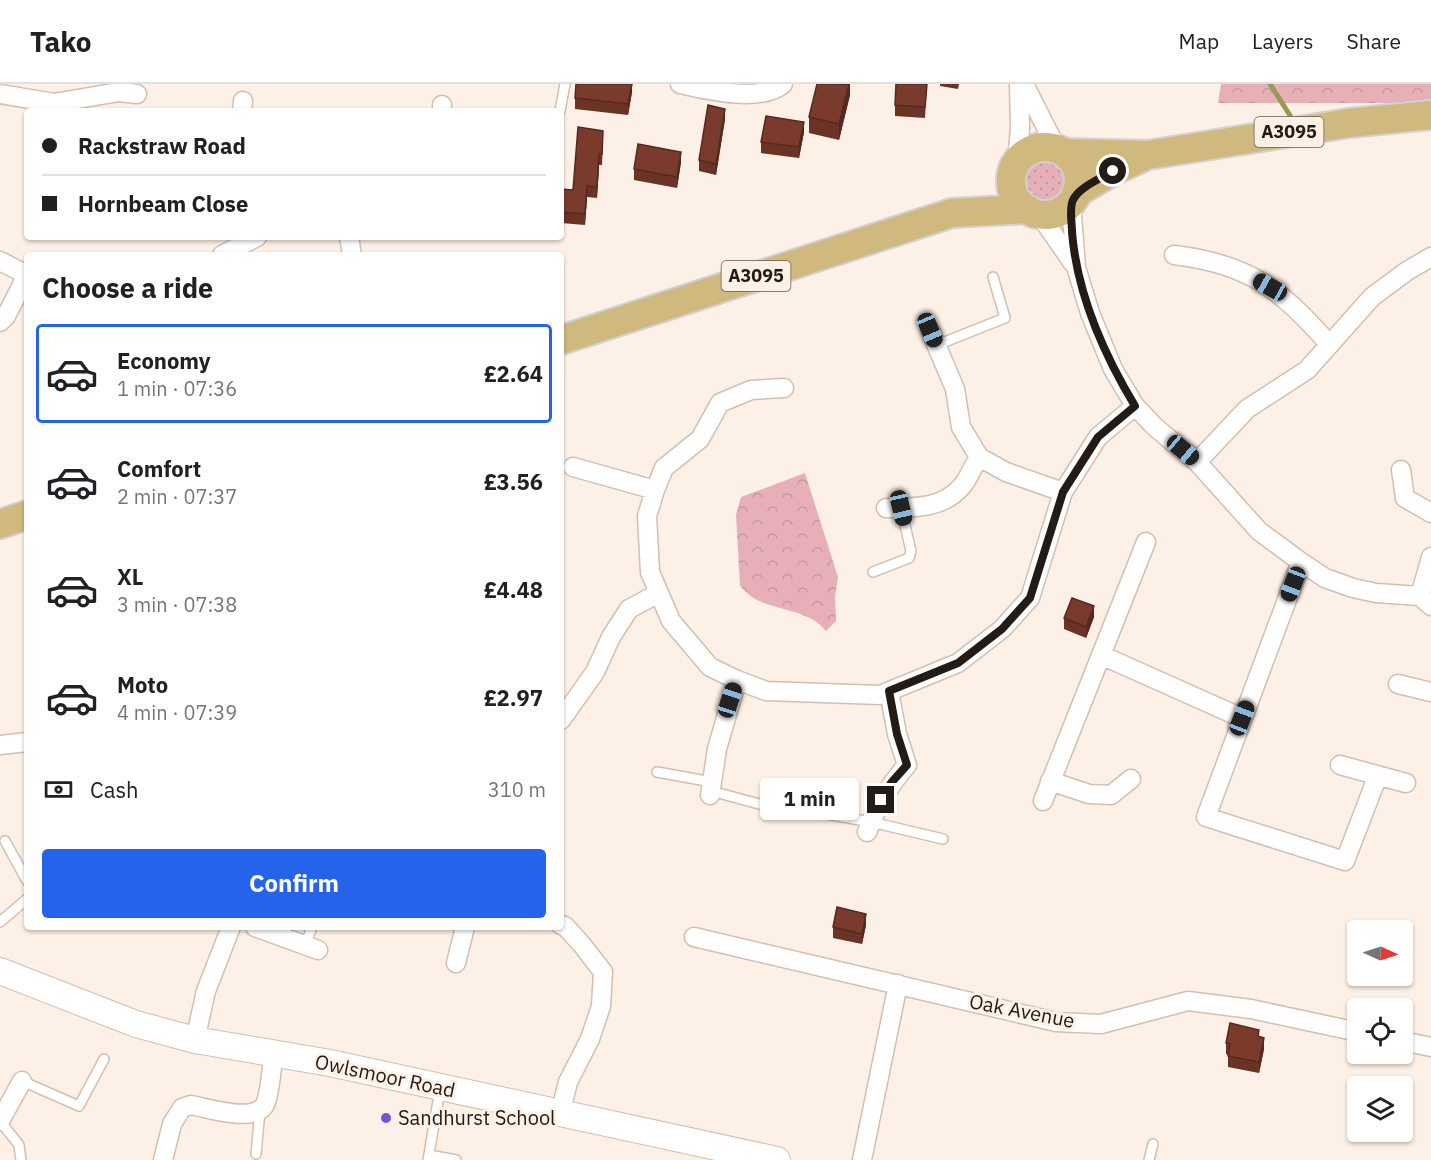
<!DOCTYPE html>
<html lang="en">
<head>
<meta charset="utf-8">
<style>
	:root { --surface:#fff; --page:#f6f6f6; --text:#202124; --muted:#757577; --line:#e0e0e0; --accent:#2563eb }
	body { margin:0; font-family:"IBM Plex Sans",sans-serif; background:var(--page); color:var(--text); height:100vh; display:flex; flex-direction:column; font-size:22px; white-space:nowrap }
	* { box-sizing:border-box; margin:0 }
	p { font-size:20px; color:var(--muted) }
	.icon { flex:none; width:33px; height:33px; fill:none; stroke:currentColor; stroke-width:2; stroke-linecap:round; stroke-linejoin:round }
	.map { position:relative; flex:1; overflow:hidden }
	.side { position:absolute; left:24px; top:168px; width:540px; height:678px; display:flex; flex-direction:column; background:var(--surface); border-radius:6px; box-shadow:0 2px 4px #0004 }
	.side>* { flex:none }
	.guide { position:absolute; left:24px; top:24px; width:540px; height:132px; border-radius:6px; box-shadow:0 2px 4px #0004; display:grid; align-content:center; height:132px; padding:0 18px; background:var(--surface) }
	.needle { width:39px; rotate:93deg }
	.buttons { position:absolute; left:1347px; top:836px; display:grid; gap:12px }
	.buttons a { display:grid; place-items:center; width:66px; height:66px; border-radius:6px; background:var(--surface); box-shadow:0 2px 4px #0004; font-size:30px }
	.end { position:absolute; width:27px; height:27px; margin:-14px; border:8px solid #221b16; background:#fff; box-shadow:0 0 0 3px #fff }
	.from { border-radius:50% }
	.bubble { position:absolute; height:42px; border-radius:6px; background:var(--surface); box-shadow:0 2px 4px #0004; font-size:20px; font-weight:700; line-height:42px; text-align:center }
	.car { position:absolute; width:18px; height:36px; margin:-18px -9px; border-radius:8px; box-shadow:0 0 4px 2px #0007; background:linear-gradient(#222 24%,#8ab4d8 0 40%,#222 0 76%,#8ab4d8 0 86%,#222 0) }
	.guide b { display:flex; align-items:center; gap:21px; height:57px; font-size:22px }
	.guide b+b { border-top:2px solid var(--line) }
	.guide i { width:15px; height:15px; background:var(--text) }
	ul { padding:0; list-style:none }
	li { display:flex; align-items:center; gap:18px; height:99px; margin:0 12px 9px; padding:0 6px; border:3px solid transparent; border-radius:6px }
	li div { flex:1 }
	li b { display:block; font-size:22px }
	li em { font-style:normal; font-weight:700 }
	li.active { border-color:var(--accent) }
	li>.icon { width:54px; height:54px; stroke-width:1.5 }
	h2 { padding:0 18px; font-size:27px; line-height:72px }
	.pay { display:flex; align-items:center; gap:15px; height:66px; padding:0 18px; font-size:22px }
	.pay p { margin-inline-start:auto }
	.primary-button { display:flex; gap:12px; margin-top:auto; padding:12px 18px }
	.primary-button a { flex:1; height:69px; border-radius:6px; background:var(--accent); color:#fff; font-size:24px; font-weight:700; line-height:69px; text-align:center }
	header { display:flex; align-items:center; gap:36px; box-sizing:border-box; height:84px; padding:0 30px; background:var(--surface); border-bottom:2px solid var(--line) }
	header strong { font-size:28px }
	nav { display:flex; gap:33px; margin-inline-start:auto; font-size:21px }
	.map>svg:first-child { display:block }
	.grass { fill:url(#grass-dots) }
	.park { fill:url(#park-crowns) }
	.lines { fill:none; stroke-linecap:round; stroke-linejoin:round }
	.stream { stroke:#969b55; stroke-width:5 }
	.lane-casing { stroke:#d3bfaf; stroke-width:12 }
	.street-casing { stroke:#d3bfaf; stroke-width:21 }
	.secondary-casing { stroke:#d3bfaf; stroke-width:28 }
	.primary-casing { stroke:#d3d1d0; stroke-width:32 }
	.lane { stroke:#fff; stroke-width:9 }
	.street { stroke:#fff; stroke-width:18 }
	.secondary { stroke:#fff; stroke-width:26 }
	.primary { stroke:#d0b97f; stroke-width:28 }
	.wall { fill:#6a3326 }
	.shaded-wall { fill:#56291f }
	.building { fill:#7b3b2c; stroke:#56291f; stroke-width:1.5 }
	.route { stroke:#221b16; stroke-width:8 }
	.poi-dot { fill:#7555cf; stroke:#fdf0e6; stroke-width:2 }
	.labels { text-anchor:middle; stroke-width:6; stroke-linejoin:round; paint-order:stroke }
	.shield { fill:#fdf0e6; stroke:#645b54; stroke-width:1.5 }
	.shield-label { font-size:18px; font-weight:bold; fill:#221b16 }
	.street-label { font-size:20px; fill:#221b16; stroke:#fdf0e6 }
	.poi-label { font-size:20px; fill:#221b16; stroke:#fdf0e6; text-anchor:start }
</style>
</head>
<body>
<header>
<strong>Tako</strong>
<nav><a>Map</a><a>Layers</a><a>Share</a></nav>
</header>
<div class="map">
<svg width="1431" height="1076" viewBox="0 0 1431 1076">
	<defs>
		<pattern id="grass-dots" width="8" height="8" patternUnits="userSpaceOnUse" patternTransform="scale(1.5)"><rect width="8" height="8" fill="#e7b0b8"/><path d="M2 2h.1M6 6h.1" fill="none" stroke="#c6979d" stroke-width="1.8" stroke-linecap="round"/></pattern>
		<pattern id="park-crowns" width="20" height="18" patternUnits="userSpaceOnUse" patternTransform="scale(1.5)"><rect width="20" height="18" fill="#e7b0b8"/><path d="M2 6a3 3 0 1 1 6 0M12 15a3 3 0 1 1 6 0" fill="none" stroke="#c6979d"/></pattern>
	</defs>
	<rect width="100%" height="100%" fill="#fdf0e6"/>
	<path class="grass" d="M1024 96a23 23 0 1 1 46 0a23 23 0 1 1-46 0Z"/>
	<path class="park" d="M1221 0H1431V19H1218Z
		M805 389 838 493 835 512 836 537 826 547C810 526 778 527 755 515 750 512 745 507 740 502L736 431 741 413Z"/>
	<g class="lines">
		<path class="stream" d="M1270 0 1291 33"/>
		<g class="lane-casing">
			<path id="lane" d="M560 27 565 0
				M937 261 1005 234 993 193
				M873 488 909 474 911 467 901 424
				M657 688 712 698
				M711 707 785 727
				M803 726 871 738 943 755
				M5 757 27 797
				M0 838 27 815
				M305 862 312 843
				M22 997 79 1022 104 975
				M0 1037 19 1061 21 1076
				M256 1070 260 1026
				M429 1071 456 1076
				M428 1076 440 1005
				M1149 1076 1153 1060"/>
		</g>
		<g class="street-casing">
			<path id="street" d="M680 0C707 6 761 19 783 0
				M1024 0 1057 65
				M0 10 54 19 119 8 137 10
				M242 27 243 17
				M442 27V21
				M1017 78 1020 44 1019 0
				M1071 118 1076 183 1090 229 1113 285 1135 322 1155 343 1197 378 1259 447 1301 478 1325 494 1353 504 1376 509 1420 512 1431 522
				M1039 130 1073 179
				M349 153 352 171
				M222 171 257 153
				M1174 171C1250 180 1280 205 1329 260
				M0 177 27 191
				M0 238 6 232 27 191
				M930 246 955 305 961 343 979 373 1006 388 1063 408
				M784 304 751 306 720 319 700 355 664 384 655 406 647 432 650 488 671 537 710 583 737 596 766 607 880 611 958 579 1002 545 1030 514 1063 408 1098 353 1135 322
				M1197 378 1247 325 1307 286 1372 213 1407 187 1431 173
				M573 383 655 406
				M1401 386 1405 414 1431 429
				M886 424C913 424 943 425 962 402 969 394 973 382 979 373
				M1301 478 1206 733 1345 777 1378 691
				M1420 512 1431 473
				M1101 571 1242 634
				M1398 600 1431 608
				M561 636 595 588 611 553 629 525 659 509
				M0 661 27 658
				M1340 681 1406 699
				M1050 697 1089 710 1111 711 1131 695
				M710 711 717 665 737 596
				M1043 717 1146 458
				M867 748C878 721 888 703 907 681L897 650 889 607
				M255 843 318 866
				M694 853 1056 938 1101 940 1188 917 1251 925 1358 948
				M456 879 465 843
				M195 956 206 907 231 843
				M1402 957 1431 963
				M560 1030 568 998 590 955 601 922 603 888 583 862 565 842 561 841
				M0 1037 22 997
				M163 1076 172 1040 182 1024 191 1021C209 1024 258 1041 266 1018 271 1003 271 985 274 970
				M862 1076 898 900"/>
		</g>
		<g class="secondary-casing">
			<path id="secondary" d="M0 887 136 940 195 956 330 979 777 1076"/>
		</g>
		<g class="primary-casing">
			<path id="primary" d="M1011 97a34 34 0 1 1 68 0a34 34 0 1 1-68 0Z
				M1065 69 1148 71 1349 39 1431 31
				M1076 109 1113 87 1143 73
				M561 256 952 129 1027 125
				M0 440 27 431"/>
		</g>
		<use href="#lane" class="lane"/>
		<use href="#street" class="street"/>
		<use href="#secondary" class="secondary"/>
		<use href="#primary" class="primary"/>
	</g>
	<path class="wall" d="M850 0V11L839 56 809 49V33Z
		M927 0 925 34 895 32V21Z
		M940 0H959L958 5 940 2Z
		M632 8 628 31 575 25V14Z
		M725 35 716 91 699 87V76Z
		M804 48 799 74 761 69V58Z
		M603 58 602 81H599L597 114 587 113 585 141 561 139V105L573 106Z
		M681 78 677 104 634 96V85Z
		M1094 533 1086 554 1064 545V534Z
		M866 841 862 860 833 854V843Z
		M1259 953 1264 965 1259 989 1228 983V971L1226 970V959Z"/>
	<path class="shaded-wall" d="M632 0V8L628 31V20Z
		M849 0H850V11L839 56V40Z
		M725 25V35L716 91V80Z
		M804 38V48L799 74V63Z
		M681 68V78L677 104V93Z
		M599 70V81L597 114V103Z
		M587 102V113L585 141V130Z
		M1094 522V533L1086 554V543Z
		M866 830V841L862 860V850Z
		M1264 954V965L1259 989V978Z"/>
	<path class="building" d="M576 0H632L628 20 575 14Z
		M817 0H849L839 40 809 33Z
		M896 0H927L925 23 895 21Z
		M708 21 725 25 716 80 699 76Z
		M766 32 804 38 799 63 761 58Z
		M578 43 603 47 602 70H599L597 103 587 102 585 130 561 128V105L573 106Z
		M638 60 681 68 677 93 634 85Z
		M1072 514 1094 522 1086 543 1064 534Z
		M837 823 866 830 862 850 833 843Z
		M1230 939 1259 946 1258 952 1264 954 1259 978 1228 972 1230 960 1226 959Z"/>
	<g class="lines">
		<path class="route" d="M881 716 891 699 907 681 897 650 889 607 958 579 1002 545 1030 514 1063 408 1098 353 1135 322C1103 269 1077 210 1072 148 1072 138 1069 124 1073 116 1079 103 1100 95 1113 87"/>
	</g>
	<circle class="poi-dot" cx="386" cy="1034" r="6"/>
	<g class="labels">
		<g class="shield">
			<rect x="1254.5" y="33" width="69" height="30" rx="4.5"/>
			<rect x="721.5" y="177" width="69" height="30" rx="4.5"/>
		</g>
		<g class="shield-label">
			<text x="1289" y="54">A3095</text>
			<text x="756" y="198">A3095</text>
		</g>
		<g class="street-label">
			<text transform="translate(1022 927) rotate(11)" y="7">Oak Avenue</text>
			<text transform="translate(385 992) rotate(12)" y="7">Owlsmoor Road</text>
		</g>
		<g class="poi-label">
			<text x="398" y="1041">Sandhurst School</text>
		</g>
	</g>
</svg>
<div class="buttons">
<a><svg class="needle" viewBox="-14 -14 28 28"><path d="M0-13l5 13h-10z" fill="#e53935"/><path d="M0 13l5-13h-10z" fill="#757577"/></svg></a>
<a><svg class="icon" aria-label="locate" viewBox="0 0 24 24"><circle cx="12" cy="12" r="6"/><path d="M12 2v4M12 18v4M2 12h4M18 12h4"/></svg></a>
<a><svg class="icon" aria-label="layers" viewBox="0 0 24 24"><path d="M12 4l9 5-9 5-9-5zM3 14l9 5 9-5"/></svg></a>
</div>
<i class="end from" style="left:1113px;top:87px"></i>
<i class="end" style="left:881px;top:716px"></i>
<div class="bubble" style="left:760px;top:694px;width:99px">1 min</div>
<i class="car" style="left:1270px;top:203px;rotate:299deg"></i>
<i class="car" style="left:930px;top:246px;rotate:157deg"></i>
<i class="car" style="left:1183px;top:366px;rotate:130deg"></i>
<i class="car" style="left:901px;top:424px;rotate:167deg"></i>
<i class="car" style="left:1293px;top:500px;rotate:201deg"></i>
<i class="car" style="left:730px;top:616px;rotate:18deg"></i>
<i class="car" style="left:1242px;top:634px;rotate:21deg"></i>
<div class="guide">
<b><i class="from"></i>Rackstraw Road</b>
<b><i></i>Hornbeam Close</b>
</div>
<section class="side">
<h2>Choose a ride</h2>
<ul>
<li class="active"><svg class="icon" aria-label="car" viewBox="0 0 24 24"><path d="M5 17H2v-5l4-1 3-4h7l3 4 3 1v5h-3M9 17h6M6 11h13"/><circle cx="7" cy="17" r="2"/><circle cx="17" cy="17" r="2"/></svg><div><b>Economy</b><p>1 min · 07:36</p></div><em>£2.64</em></li>
<li><svg class="icon" aria-label="car" viewBox="0 0 24 24"><path d="M5 17H2v-5l4-1 3-4h7l3 4 3 1v5h-3M9 17h6M6 11h13"/><circle cx="7" cy="17" r="2"/><circle cx="17" cy="17" r="2"/></svg><div><b>Comfort</b><p>2 min · 07:37</p></div><em>£3.56</em></li>
<li><svg class="icon" aria-label="car" viewBox="0 0 24 24"><path d="M5 17H2v-5l4-1 3-4h7l3 4 3 1v5h-3M9 17h6M6 11h13"/><circle cx="7" cy="17" r="2"/><circle cx="17" cy="17" r="2"/></svg><div><b>XL</b><p>3 min · 07:38</p></div><em>£4.48</em></li>
<li><svg class="icon" aria-label="car" viewBox="0 0 24 24"><path d="M5 17H2v-5l4-1 3-4h7l3 4 3 1v5h-3M9 17h6M6 11h13"/><circle cx="7" cy="17" r="2"/><circle cx="17" cy="17" r="2"/></svg><div><b>Moto</b><p>4 min · 07:39</p></div><em>£2.97</em></li>
</ul>
<div class="pay"><svg class="icon" aria-label="cash" viewBox="0 0 24 24"><path d="M3 7h18v10H3z"/><circle cx="12" cy="12" r="2"/></svg>Cash<p>310 m</p></div>
<div class="primary-button"><a>Confirm</a></div>
</section>
</div>
</body>
</html>
